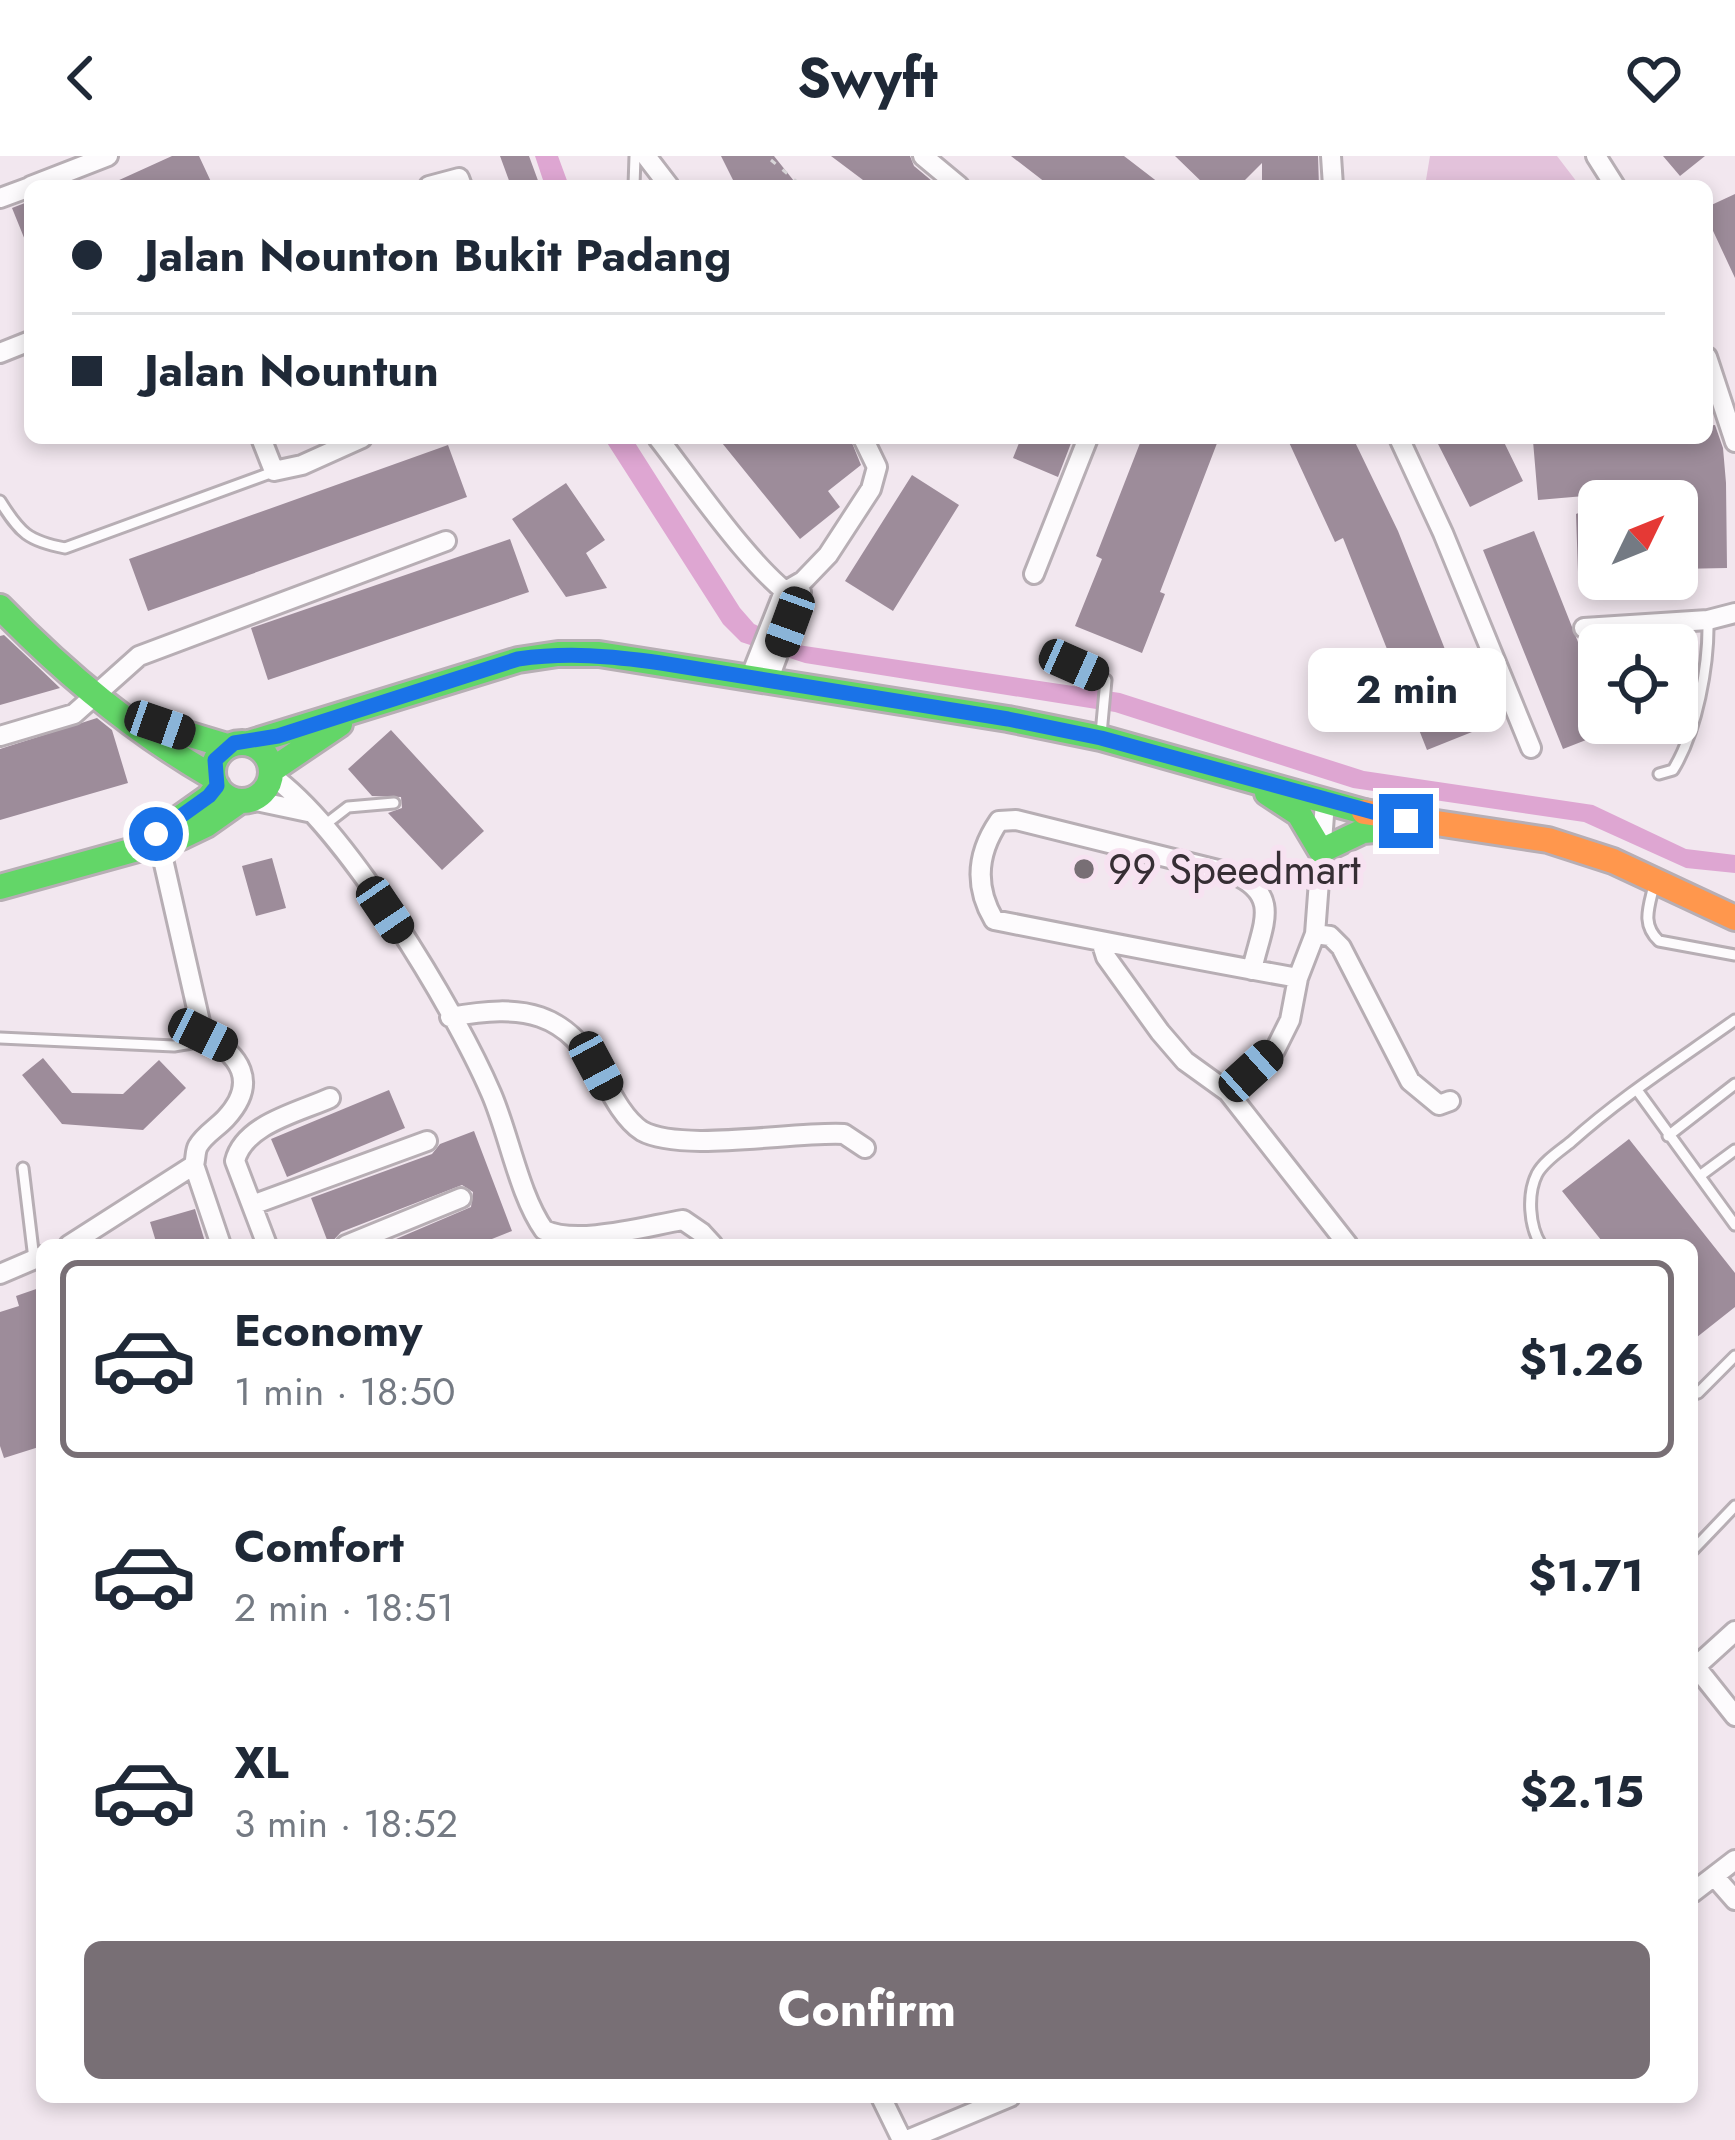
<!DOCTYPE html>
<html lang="en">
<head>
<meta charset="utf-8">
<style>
	:root { --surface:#fff; --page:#f2f2f3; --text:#1f2937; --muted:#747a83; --line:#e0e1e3; --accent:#786f75 }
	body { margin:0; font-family:Jost,sans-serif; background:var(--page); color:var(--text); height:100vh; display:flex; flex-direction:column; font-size:45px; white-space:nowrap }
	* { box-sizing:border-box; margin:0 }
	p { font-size:39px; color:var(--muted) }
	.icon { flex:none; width:66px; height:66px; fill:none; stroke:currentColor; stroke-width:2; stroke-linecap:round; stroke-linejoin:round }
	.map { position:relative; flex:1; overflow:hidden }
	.panel { position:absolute; left:36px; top:1083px; width:1662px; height:864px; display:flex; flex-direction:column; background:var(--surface); border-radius:18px; box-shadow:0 6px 18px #0003 }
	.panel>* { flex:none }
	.top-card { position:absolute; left:24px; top:24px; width:1689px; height:264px; border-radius:18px; box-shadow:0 6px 18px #0003; display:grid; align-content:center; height:264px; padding:0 48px; background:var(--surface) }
	.needle { width:78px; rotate:47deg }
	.buttons { position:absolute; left:1578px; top:324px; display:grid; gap:24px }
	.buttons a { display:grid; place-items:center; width:120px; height:120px; border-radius:18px; background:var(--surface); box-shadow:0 6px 18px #0003; font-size:60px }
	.end { position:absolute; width:54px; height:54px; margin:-27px; border:15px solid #1a73e8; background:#fff; box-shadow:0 0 0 6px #fff }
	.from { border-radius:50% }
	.bubble { position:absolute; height:84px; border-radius:18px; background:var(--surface); box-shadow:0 6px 18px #0003; font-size:39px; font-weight:700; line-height:84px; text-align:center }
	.car { position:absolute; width:36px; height:72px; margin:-36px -18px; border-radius:15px; box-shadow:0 0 9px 3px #0007; background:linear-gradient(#222 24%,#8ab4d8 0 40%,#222 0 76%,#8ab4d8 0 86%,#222 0) }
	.top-card b { display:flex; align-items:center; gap:42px; height:114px; font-size:45px }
	.top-card b+b { border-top:3px solid var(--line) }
	.top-card i { width:30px; height:30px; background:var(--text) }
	ul { padding:21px 0 0; list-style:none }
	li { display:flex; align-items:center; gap:36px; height:198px; margin:0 24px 18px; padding:0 24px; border:6px solid transparent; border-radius:18px }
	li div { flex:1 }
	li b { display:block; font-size:45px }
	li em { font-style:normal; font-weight:700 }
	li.current { border-color:var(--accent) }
	li>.icon { width:108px; height:108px; stroke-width:1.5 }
	.cta { display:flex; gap:24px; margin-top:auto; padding:24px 48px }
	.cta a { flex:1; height:138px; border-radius:18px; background:var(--accent); color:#fff; font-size:48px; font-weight:700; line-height:138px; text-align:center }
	header { display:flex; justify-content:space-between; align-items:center; height:156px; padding:0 48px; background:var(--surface); font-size:54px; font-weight:700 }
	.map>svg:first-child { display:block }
	.green { fill:#e3c2db }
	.water { fill:#dea6d2 }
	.building { fill:#9d8c9a }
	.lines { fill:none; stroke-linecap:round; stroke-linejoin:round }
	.lane-casing { stroke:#b7aeb4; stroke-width:15 }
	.street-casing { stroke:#b7aeb4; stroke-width:24 }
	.fast-casing { stroke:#b7aeb4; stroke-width:30 }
	.slow-casing { stroke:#b7aeb4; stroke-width:30 }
	.path { stroke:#d8d5d8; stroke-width:3; stroke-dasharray:6 9; stroke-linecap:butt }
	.lane { stroke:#fdfbfd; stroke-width:9 }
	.street { stroke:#fdfbfd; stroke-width:18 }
	.fast { stroke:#63d668; stroke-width:24 }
	.slow { stroke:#ff974d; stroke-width:24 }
	.route { stroke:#1a73e8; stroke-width:15 }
	.poi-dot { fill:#786f75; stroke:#f7e2f1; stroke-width:4.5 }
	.labels { text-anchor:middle; stroke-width:12; stroke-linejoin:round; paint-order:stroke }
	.poi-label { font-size:42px; fill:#362e34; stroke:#f7e2f1; text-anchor:start }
</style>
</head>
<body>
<header><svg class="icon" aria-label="back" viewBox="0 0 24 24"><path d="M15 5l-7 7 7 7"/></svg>Swyft<svg class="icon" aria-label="heart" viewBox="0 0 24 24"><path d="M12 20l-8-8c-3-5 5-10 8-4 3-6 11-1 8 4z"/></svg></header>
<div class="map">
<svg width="1735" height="1984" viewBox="0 0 1735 1984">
	<rect width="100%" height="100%" fill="#f2e7ef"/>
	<path class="green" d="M1430 0H1557L1580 30H1425Z"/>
	<path class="water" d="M535 0H558L569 30H545Z
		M604 282H632L740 452 754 468 798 489 1120 537 1364 615 1593 649 1686 693 1735 699V717L1686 712 1584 666 1353 632 1115 556 805 507 741 486 723 468Z"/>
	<path class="building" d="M172 0H199L213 30H106Z
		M500 0H529L540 30H511Z
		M721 0H774L798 30H736Z
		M831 0H910L914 10 938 30H871Z
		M1011 0H1124L1163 30H1050Z
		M1175 0H1318L1319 30H1262V7L1239 30H1206Z
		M1663 0H1705L1680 20Z
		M1735 38V122L1707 62V51Z
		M30 45V93L29 94 12 52Z
		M1715 269 1723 292 1726 327 1727 412 1677 413V332L1538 344 1533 285 1707 282V270Z
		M718 282H850L861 309 828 335 840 351 800 383Z
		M1021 282H1073L1058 321 1013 302Z
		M1142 282H1219L1160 436 1165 438 1142 497 1075 470 1102 403 1096 400Z
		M1287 282H1353L1398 375 1477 574 1427 594 1343 382 1335 386Z
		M1435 282H1502L1523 325 1470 351Z
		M448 289 467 341 148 455 129 403Z
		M912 319 959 349 893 455 845 425Z
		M566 327 605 384 586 397 607 432 566 441 512 363Z
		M1599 349V416H1578L1576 358Z
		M1534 375 1599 539V567L1627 568 1563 593 1483 394Z
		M510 383 529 436 268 524 251 472Z
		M4 479 37 510 60 532 0 549V480Z
		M97 562 112 574 128 627 0 664V593Z
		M391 574 484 675 442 714 388 657 402 652 401 641 372 640 348 613Z
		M272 702 286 752 256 760 242 710Z
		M43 902 72 937 123 938 159 904 186 932 143 974 62 968 22 919Z
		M389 934 405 972 287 1021 271 983Z
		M474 975 512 1075 477 1089H382L471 1051 473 1036 462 1029 341 1076 329 1089 311 1042 432 998 440 988Z
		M1629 983 1735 1117V1151L1692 1185V1089H1605L1562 1035Z
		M195 1053 206 1089H157L150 1066Z
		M42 1131V1290L4 1302 0 1290V1156L19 1150 16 1140Z"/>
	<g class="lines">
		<g class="lane-casing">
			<path id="lane" d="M634 30 635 0
				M0 345C20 377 28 385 65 392L273 316
				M1074 509 1106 524 1101 578
				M1659 618 1673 614C1697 575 1709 509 1708 464
				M322 671 348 651 394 647
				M1654 729C1649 751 1641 768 1659 785L1735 799
				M0 882 174 890 192 887 203 879
				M1637 934 1735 1069
				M1668 980 1735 928
				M23 1012 34 1103
				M1701 1019 1735 994
				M1541 1089C1529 1070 1527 1038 1537 1018 1544 1005 1560 995 1571 986 1622 940 1679 904 1735 864
				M1692 1239 1698 1237 1735 1200
				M1692 1395 1735 1350"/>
		</g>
		<g class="street-casing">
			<path id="street" d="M646 0 669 30
				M923 0 959 30
				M1331 0 1333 30
				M1596 0 1615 30
				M31 30 108 0
				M429 30 459 22 462 30
				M0 42 30 31
				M0 197 30 185
				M1707 201 1735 286
				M261 282 274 315 302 309 362 282
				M658 282C691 324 756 420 799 445
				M1399 282 1443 377 1531 592
				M1034 418 1088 282
				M1584 472 1708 464 1735 457
				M750 522 784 436 803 425 828 399 871 333 877 311 863 282
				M768 525 801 436
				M0 580 74 558 139 500 446 385
				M272 620C346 673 454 851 491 937 509 978 519 1039 544 1074 578 1090 646 1070 683 1064L702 1077 713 1089
				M252 644 308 656
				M1315 778 1330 780 1341 791 1410 925 1439 949 1450 945
				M1101 785 1106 801 1160 876 1185 905 1228 936 1348 1089
				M1252 814C1261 771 1283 740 1234 718L1016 664 999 665C977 697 974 730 994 764 1095 784 1197 804 1298 822
				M450 861C523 848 566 853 604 924 613 941 625 964 642 975 682 997 795 975 844 978L865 992
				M1228 936 1275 894 1290 864 1298 822 1315 778 1325 646
				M194 1009 221 1089
				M252 1049 427 985
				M69 1089 194 1009C196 1002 195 995 198 990 204 979 218 971 226 962 259 926 240 898 203 879L157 677
				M267 1089 235 1005C244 968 299 956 330 942
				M346 1089 461 1042
				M0 1118 42 1100
				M1692 1506 1735 1560
				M1692 1514 1735 1475
				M1714 1720 1735 1744
				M1692 1737 1735 1704
				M881 1941 902 1984
				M907 1984 1010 1941"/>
		</g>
		<g class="fast-casing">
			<path id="fast" d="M0 451C64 517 133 575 213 621
				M141 564 227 590
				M213 616a29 29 0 1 1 58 0a29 29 0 1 1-58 0Z
				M249 587 518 504 558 498H599L1008 563 1101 582 1364 656
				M272 614 340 568
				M1267 637 1299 658 1321 695 1363 675 1398 672
				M147 685 209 641 217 630
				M0 731 181 681 206 669 240 645"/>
		</g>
		<g class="slow-casing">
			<path id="slow" d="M1364 656 1548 684 1613 705 1735 762"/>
		</g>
		<path class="path" d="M771 4 802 30"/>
		<use href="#lane" class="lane"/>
		<use href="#street" class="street"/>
		<use href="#fast" class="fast"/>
		<use href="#slow" class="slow"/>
	</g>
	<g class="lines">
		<path class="route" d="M156 678 209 640 217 630 215 604 234 587 278 580 518 503C568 496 611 500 661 507L1008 563 1101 582 1406 665"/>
	</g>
	<circle class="poi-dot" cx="1084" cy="713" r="12"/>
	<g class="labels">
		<g class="poi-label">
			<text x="1108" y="728">99 Speedmart</text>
		</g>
	</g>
</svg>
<div class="buttons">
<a><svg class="needle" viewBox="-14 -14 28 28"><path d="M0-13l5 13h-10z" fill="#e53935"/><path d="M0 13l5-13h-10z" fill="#747a83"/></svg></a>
<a><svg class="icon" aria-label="locate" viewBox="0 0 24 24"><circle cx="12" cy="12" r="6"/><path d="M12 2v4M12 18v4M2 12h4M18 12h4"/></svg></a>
</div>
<i class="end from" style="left:156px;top:678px"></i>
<i class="end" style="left:1406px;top:665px"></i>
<div class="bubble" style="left:1308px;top:492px;width:198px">2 min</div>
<i class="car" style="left:790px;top:466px;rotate:200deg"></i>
<i class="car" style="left:1074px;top:509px;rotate:114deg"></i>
<i class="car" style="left:160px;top:569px;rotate:109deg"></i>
<i class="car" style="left:385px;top:754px;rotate:146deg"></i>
<i class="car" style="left:203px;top:879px;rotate:116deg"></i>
<i class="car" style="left:596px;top:910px;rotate:152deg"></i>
<i class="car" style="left:1251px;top:915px;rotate:48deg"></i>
<div class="top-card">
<b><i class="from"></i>Jalan Nounton Bukit Padang</b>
<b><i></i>Jalan Nountun</b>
</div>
<section class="panel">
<ul>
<li class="current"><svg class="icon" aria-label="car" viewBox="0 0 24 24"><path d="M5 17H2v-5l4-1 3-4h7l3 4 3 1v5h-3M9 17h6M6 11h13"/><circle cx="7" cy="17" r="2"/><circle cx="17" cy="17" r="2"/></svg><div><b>Economy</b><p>1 min · 18:50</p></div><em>$1.26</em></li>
<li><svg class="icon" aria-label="car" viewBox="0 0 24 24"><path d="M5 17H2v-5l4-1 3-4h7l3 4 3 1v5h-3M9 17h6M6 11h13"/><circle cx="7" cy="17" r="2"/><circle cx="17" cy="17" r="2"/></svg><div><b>Comfort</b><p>2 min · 18:51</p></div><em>$1.71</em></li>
<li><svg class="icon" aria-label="car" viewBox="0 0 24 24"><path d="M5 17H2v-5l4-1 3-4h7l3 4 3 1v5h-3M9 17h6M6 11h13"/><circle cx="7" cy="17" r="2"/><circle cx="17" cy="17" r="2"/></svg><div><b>XL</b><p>3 min · 18:52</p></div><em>$2.15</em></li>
</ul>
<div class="cta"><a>Confirm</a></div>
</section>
</div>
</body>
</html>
